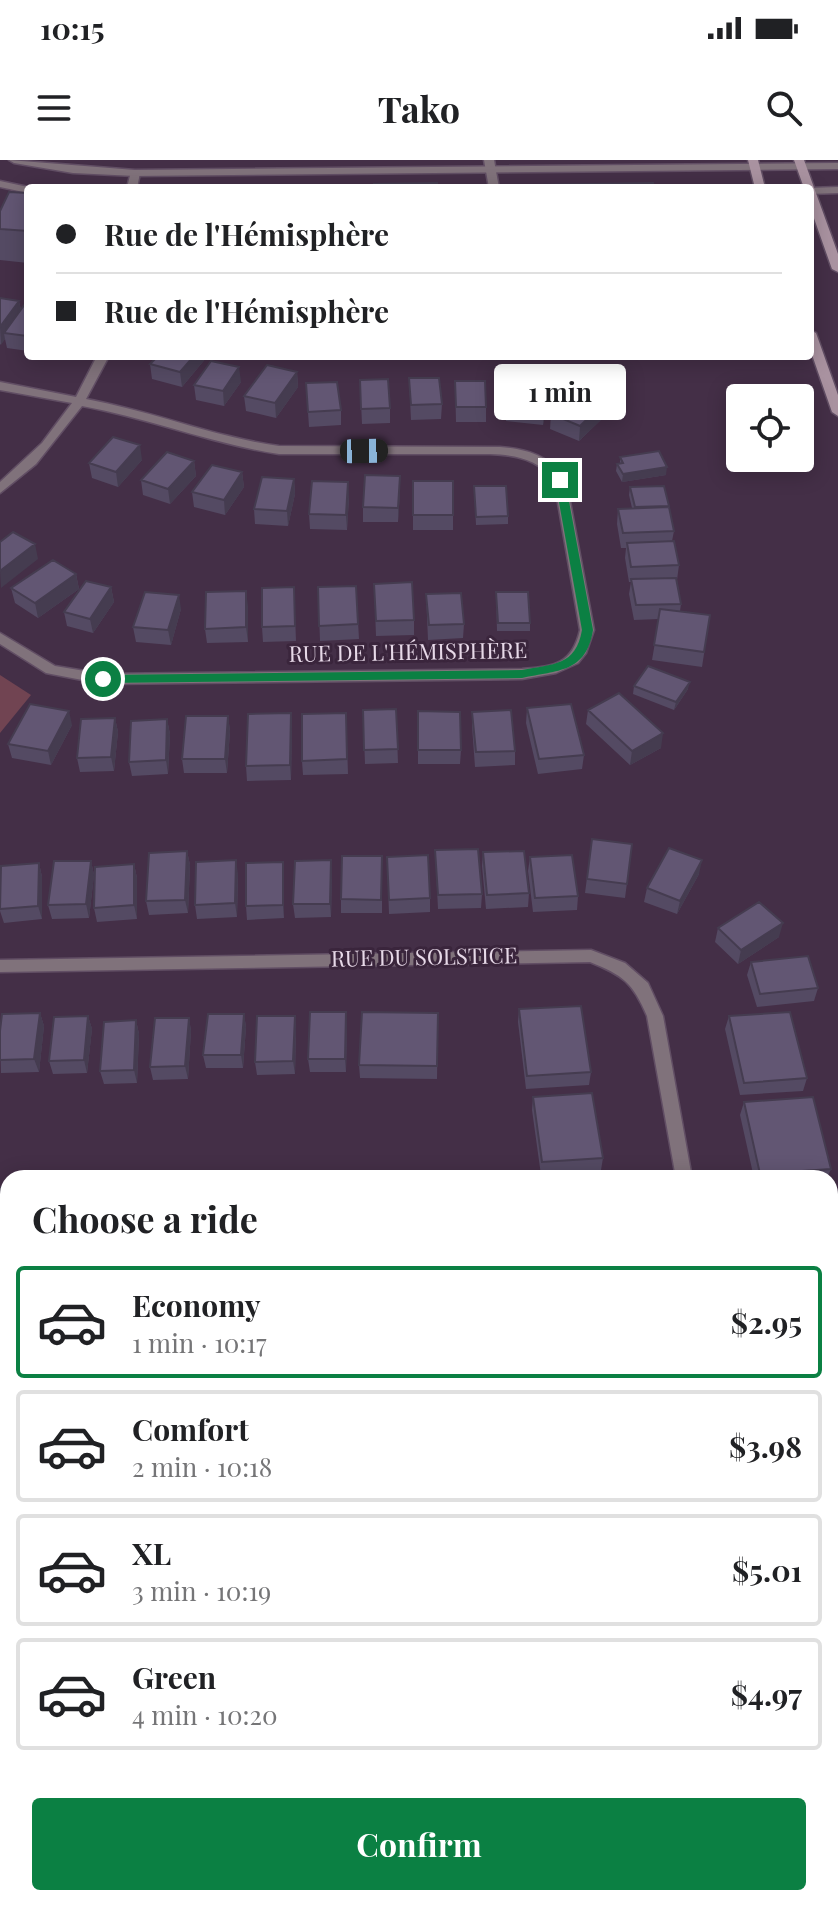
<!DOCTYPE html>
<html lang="en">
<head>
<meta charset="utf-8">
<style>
	:root { --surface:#fff; --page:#f6f6f6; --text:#202124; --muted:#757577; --line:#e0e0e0; --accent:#0b8043 }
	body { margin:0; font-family:"Playfair Display",serif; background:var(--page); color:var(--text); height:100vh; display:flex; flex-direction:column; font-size:30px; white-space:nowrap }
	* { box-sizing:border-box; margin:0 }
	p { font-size:26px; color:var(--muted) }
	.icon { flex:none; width:44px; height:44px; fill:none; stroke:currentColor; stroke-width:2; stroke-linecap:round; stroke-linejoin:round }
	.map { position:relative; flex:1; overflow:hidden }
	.side { position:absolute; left:0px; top:1010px; width:838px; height:736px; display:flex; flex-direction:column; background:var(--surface); border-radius:24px 24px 0 0; box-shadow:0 4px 20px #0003 }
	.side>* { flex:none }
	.banner { position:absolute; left:24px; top:24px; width:790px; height:176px; border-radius:8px; box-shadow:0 4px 20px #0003; display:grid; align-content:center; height:176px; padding:0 32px; background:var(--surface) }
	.buttons { position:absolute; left:726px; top:224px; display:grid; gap:16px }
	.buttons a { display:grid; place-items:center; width:88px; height:88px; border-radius:8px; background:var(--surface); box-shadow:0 4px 20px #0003; font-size:40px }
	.end { position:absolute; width:36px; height:36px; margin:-18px; border:10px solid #0b8043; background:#fff; box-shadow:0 0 0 4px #fff }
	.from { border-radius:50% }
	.bubble { position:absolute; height:56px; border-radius:8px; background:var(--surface); box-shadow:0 4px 20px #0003; font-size:26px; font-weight:700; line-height:56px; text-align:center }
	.car { position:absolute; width:24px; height:48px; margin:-24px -12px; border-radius:10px; box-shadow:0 0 6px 2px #0007; background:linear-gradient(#222 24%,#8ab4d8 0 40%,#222 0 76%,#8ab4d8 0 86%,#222 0) }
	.banner b { display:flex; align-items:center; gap:28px; height:76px; font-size:30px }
	.banner b+b { border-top:2px solid var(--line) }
	.banner i { width:20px; height:20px; background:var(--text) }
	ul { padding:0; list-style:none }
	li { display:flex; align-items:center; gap:24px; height:112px; margin:0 16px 12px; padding:0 16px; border:4px solid var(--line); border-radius:8px }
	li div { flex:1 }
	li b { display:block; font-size:30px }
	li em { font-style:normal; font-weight:700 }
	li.active { border-color:var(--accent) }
	li>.icon { width:72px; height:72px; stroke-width:1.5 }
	h2 { padding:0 32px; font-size:36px; line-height:96px }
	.cta { display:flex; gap:16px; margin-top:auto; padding:16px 32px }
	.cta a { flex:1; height:92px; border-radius:8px; background:var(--accent); color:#fff; font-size:32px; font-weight:700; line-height:92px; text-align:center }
	.status { display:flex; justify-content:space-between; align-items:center; height:56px; padding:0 40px; background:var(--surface); direction:ltr }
	.status svg { height:22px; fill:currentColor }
	header { display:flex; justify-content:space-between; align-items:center; height:104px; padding:0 32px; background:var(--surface); font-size:36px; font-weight:700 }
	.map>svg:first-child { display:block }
	.green { fill:#714452 }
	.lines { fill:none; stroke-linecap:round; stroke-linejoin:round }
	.service-casing { stroke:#614e64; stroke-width:3 }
	.minor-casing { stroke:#614e64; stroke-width:3 }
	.tertiary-casing { stroke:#614e64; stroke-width:3 }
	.secondary-casing { stroke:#614e64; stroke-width:3 }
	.service { fill:#80727b; fill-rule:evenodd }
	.minor { fill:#80727b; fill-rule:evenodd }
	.tertiary { fill:#80727b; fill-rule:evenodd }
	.secondary { fill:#a992a0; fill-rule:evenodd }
	.wall { fill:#544a63 }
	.shaded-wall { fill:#453c50 }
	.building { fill:#625673; stroke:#453c50; stroke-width:2 }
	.route { fill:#0b8043 }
	.labels { text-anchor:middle; stroke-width:6; stroke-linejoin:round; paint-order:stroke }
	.street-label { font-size:22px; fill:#e7d9e8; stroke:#3a253c }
</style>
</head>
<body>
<div class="status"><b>10:15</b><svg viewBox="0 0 49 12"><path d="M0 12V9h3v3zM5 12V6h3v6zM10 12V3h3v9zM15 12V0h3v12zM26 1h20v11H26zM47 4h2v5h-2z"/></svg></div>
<header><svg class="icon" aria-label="menu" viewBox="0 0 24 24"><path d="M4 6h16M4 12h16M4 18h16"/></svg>Tako<svg class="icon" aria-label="search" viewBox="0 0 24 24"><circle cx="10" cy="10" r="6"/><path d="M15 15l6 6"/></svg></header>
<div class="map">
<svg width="838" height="1746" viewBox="0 0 838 1746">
	<rect width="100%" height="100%" fill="#442f47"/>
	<path class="green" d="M0 515 31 535 0 573Z"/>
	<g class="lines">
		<g class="service-casing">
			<path id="service" d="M484 0H494L499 28H489Z"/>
		</g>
		<g class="minor-casing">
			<path id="minor" d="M131 11 140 13 137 28H127Z
				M97 196H109L86 239C152 251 214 277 279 286L500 287C528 289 550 296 566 320L594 470 586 493 578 503 556 513 522 519 103 524 46 513 0 484V473L55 506 103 514 522 509C554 506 572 505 580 470L554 320C538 299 516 295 490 294H279C212 284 149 258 82 246L36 304 0 333V322L42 283 72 243 0 230V222L76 237Z
				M591 790 625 803 648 823 663 856 692 1018H676L647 856C633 823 623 815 590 802L0 812V800Z
				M0 1172H8V1188H0Z
				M191 1738H213L210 1746H188Z
				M782 1738H804L803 1746H781Z"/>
		</g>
		<g class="tertiary-casing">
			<path id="tertiary" d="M9 0 135 10 838 3V9L135 16 73 13 14 3Z
				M0 21 28 27 32 28H28V33L0 27Z
				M838 27V33L810 34 809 28Z"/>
		</g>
		<g class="secondary-casing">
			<path id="secondary" d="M748 0H758L765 28H755Z
				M794 0H804L838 94V112L832 109 810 47V28H804Z
				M810 170 816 173 838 235V256L832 252 810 189Z"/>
		</g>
		<use href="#service" class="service"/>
		<use href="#minor" class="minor"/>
		<use href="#tertiary" class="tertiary"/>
		<use href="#secondary" class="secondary"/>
	</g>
	<path class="wall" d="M28 33V103L0 100V51Z
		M0 138 19 141 21 150 28 144V191L7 188 5 179 0 185Z
		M206 198 182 227 152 219 150 204Z
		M297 212 298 227 276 258 246 251 244 236Z
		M409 218 442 244 441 259 411 260Z
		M360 220 390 248V263L362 264Z
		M455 221 486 247V262H456Z
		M241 222 224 246 196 240 194 225Z
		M306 223 341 250V265L309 267Z
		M550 233 543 265 506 261 507 246Z
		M551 254 606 255 579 281 550 269Z
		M620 297 666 315 622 322 616 311 617 304 620 303Z
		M142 300 118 327 92 318 89 303Z
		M194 301 196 316 170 344 143 335 141 320Z
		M242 312 244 327 225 355 194 347 192 332Z
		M294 319 295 334 288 366 255 364 254 349Z
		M413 321H453V370H413Z
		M474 326 508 356V364L476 365Z
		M630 327 669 346 674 371 672 381 679 405 677 420 681 444 680 451 710 455 702 507 652 500 659 459 634 460 629 434 631 422H629L625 398 626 388H621L617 364 618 349 632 348 629 335Z
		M400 331 398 362H363V347Z
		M349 337 347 370 310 369 309 354Z
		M76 414 79 429 38 458 15 443 11 428Z
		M374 424 414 460V475L376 476Z
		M356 426 359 479 320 481 318 427Z
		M111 427 114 442 93 473 67 466 64 452Z
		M294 427 296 481 263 482 262 467Z
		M496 432 530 463V471H497Z
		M426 434 464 464 463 478 428 480Z
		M248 446V482L207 483 205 469Z
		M181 449 171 485 136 482 133 467Z
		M634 526 688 529 674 550 633 534Z
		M527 548 584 595 582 609 538 614 526 563Z
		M396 549 398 603 365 604 363 550Z
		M588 550 661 588 630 605 586 564Z
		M418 551 461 590 460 604H418Z
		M472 552 515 591V605L475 607 472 566Z
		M291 553 292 568 291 620 247 621 246 606Z
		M346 553 348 614 303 615 302 601Z
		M228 556 230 571 227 613H184L182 599Z
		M115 558 118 572 114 611 80 612 77 598Z
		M167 559 170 574 168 614 132 616 129 602Z
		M72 565 51 605 12 598 8 584Z
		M592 679 632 684 625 738 585 733Z
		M435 690 482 734 481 748 438 749Z
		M187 691 190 705 188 753 149 755 146 741Z
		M483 692 529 733 528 747 486 749 482 706Z
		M387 697 430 738V752L389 754Z
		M530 697 578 736 577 750 533 752 528 711Z
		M91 701 94 715 89 758 52 759 48 745Z
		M283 702 284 758 247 760 246 746Z
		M39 703 42 717V759L4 763 0 751 1 706Z
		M134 704 137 718V759L97 762 94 748Z
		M382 710V753H341V739Z
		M238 714 237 757 197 759 195 745Z
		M332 714 331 757 295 758 293 744Z
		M699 714 677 754 644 742 647 728Z
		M718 768 779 777 738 804 715 782Z
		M751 802 818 828 814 841 757 847 747 815Z
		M519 849 591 912 589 925 526 929 518 862Z
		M40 853 44 866 39 912 1 913 0 871Z
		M438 853 437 919 360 918 359 905Z
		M244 854 246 867 243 908H206L203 895Z
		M88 856 92 869 87 913 53 914 49 901Z
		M295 856 296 869 295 914 257 915 255 902Z
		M729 856 807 918 803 931 740 935 725 869Z
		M189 858 191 871 188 919 153 920 150 907Z
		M136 860 139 874 137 923 104 924 100 911Z
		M347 865 346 912H310L308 899Z
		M533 937 603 998 601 1010 541 1015 532 950Z
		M744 942 831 1009 827 1018H754L740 955Z
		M0 1027H8V1107H0Z
		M830 1033H838V1117H830Z
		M838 1134V1219L830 1220V1135Z
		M838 1243V1338H833L830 1327V1244Z
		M0 1263H8V1352L5 1353 3 1349H0Z
		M838 1369V1386L835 1374Z
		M80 1738H125L123 1746H108Z"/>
	<path class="shaded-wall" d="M19 141 22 156 4 173 5 179 1 185 0 167Z
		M194 196H206V198L182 227 180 212Z
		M239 207 241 222 224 246 223 231Z
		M297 212 298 227 276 258 275 243Z
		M552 218 550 233 543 265 544 250Z
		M607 240 606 255 579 281 580 266Z
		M140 285 142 300 118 327 116 312Z
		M194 301 196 316 170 344 168 329Z
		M667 307 666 315 622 322 623 314Z
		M242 312 244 327 225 355 224 340Z
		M400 316V331L398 362V348Z
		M294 319 295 334 288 366 287 351Z
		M348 322 349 337 347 370 346 355Z
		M35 384 38 399 1 428 0 411Z
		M76 414 79 429 38 458 35 443Z
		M111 427 114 442 93 473 90 459Z
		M246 431 248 446V482L246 467Z
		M179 435 181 449 171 485 168 470Z
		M690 522 688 529 674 550 676 542Z
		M69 551 72 565 51 605 48 591Z
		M291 553 292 568 291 620 290 605Z
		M228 556 230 571 227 613 225 599Z
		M115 558 118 572 114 611 111 597Z
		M167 559 170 574 168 614 166 600Z
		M663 573 661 588 630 605 632 591Z
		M187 691 190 705 188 753 185 740Z
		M236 700 238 714 237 757 235 743Z
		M331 700 332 714 331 757 330 744Z
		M702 700 699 714 677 754 680 741Z
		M91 701 94 715 89 758 86 744Z
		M283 702 284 716V758L283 745Z
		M39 703 42 717V759L38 746Z
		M134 704 137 718V759L134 745Z
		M783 763 779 777 738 804 741 790Z
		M346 852 347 865 346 912 345 899Z
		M40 853 44 866 39 912 34 899Z
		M244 854 246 867 243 908 241 895Z
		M88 856 92 869 87 913 84 900Z
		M295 856 296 869 295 914 293 901Z
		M189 858 191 871 188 919 185 906Z
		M136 860 139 874 137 923 134 910Z
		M119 1738H125L123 1746 117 1745Z"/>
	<path class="building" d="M437 23V28H374V24Z
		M653 23 654 28H532V25Z
		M337 26V28H273V27Z
		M9 32 28 33V71L0 69V51Z
		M0 138 19 141 0 167Z
		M25 144H28V175L27 176 4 173Z
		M158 196H194L180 212 150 204Z
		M211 201 239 207 223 231 194 225Z
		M267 205 297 212 275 243 244 236Z
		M515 214 552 218 544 250 507 246Z
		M409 218H439L442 244 411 245Z
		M388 219 390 248 361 249 360 220Z
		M455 221H485L486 247H456Z
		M337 222 341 250 308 252 306 223Z
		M578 228 607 240 580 266 551 254Z
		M113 277 140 285 116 312 89 303Z
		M659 291 667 307 623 314 617 304 623 303 620 297Z
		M167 292 194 301 168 329 141 320Z
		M212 305 242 312 224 340 192 332Z
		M365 315 400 316 398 348 363 347Z
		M262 317 294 319 287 351 254 349Z
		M312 321 348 322 346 355 309 354Z
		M413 321H453V355H413Z
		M474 326H506L508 356 476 357Z
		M664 326 669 346 635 347 630 327Z
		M669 347 674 371 623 373 618 349Z
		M13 372 35 384 0 411V382Z
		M674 381 679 405 631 407 627 383Z
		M53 400 76 414 35 443 11 428Z
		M676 418 681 444 636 445 631 419Z
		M86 421 111 427 90 459 64 452Z
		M412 422 414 460 376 461 374 424Z
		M356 426 358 464 319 466 318 427Z
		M294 427 295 466 262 467V428Z
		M246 431V467L205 469 206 432Z
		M145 432 179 435 168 470 133 467Z
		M496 432H528L530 463H498Z
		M461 433 464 464 429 465 426 434Z
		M660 449 710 455 704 492 654 485Z
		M648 506 690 522 676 542 634 526Z
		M619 533 663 573 632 591 588 550Z
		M30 544 69 551 48 591 8 584Z
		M571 544 584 595 539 599 527 548Z
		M396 549 398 589 364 590 363 550Z
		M511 550 515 591 476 592 472 552Z
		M418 551 460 552 461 590H418Z
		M291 553 290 605 246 606 248 554Z
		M346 553 347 599 302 601V554Z
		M186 556H228L225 599H182Z
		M115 558 111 597 77 598 81 559Z
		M167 559 166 600 129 602 131 561Z
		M592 679 632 684 627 724 587 719Z
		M669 688 702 700 680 741 647 728Z
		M478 689 482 734 438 735 435 690Z
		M187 691 185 740 146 741 149 693Z
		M524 691 529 733 487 735 483 692Z
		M428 695 430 738 389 740 387 697Z
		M572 695 578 736 535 738 530 697Z
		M342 696H382L381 740 341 739Z
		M236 700 235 743 195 745 196 702Z
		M331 700 330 744H293L295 701Z
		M54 701H91L86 744 48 745Z
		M283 702V745L246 746V703Z
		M39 703 38 746 0 749 1 706Z
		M134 704V745L94 748 95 707Z
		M759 742 783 763 741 790 718 768Z
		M808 796 818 828 760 834 751 802Z
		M581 846 591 912 527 916 519 849Z
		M310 852H346L345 899H308Z
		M362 852 438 853 437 906 359 905Z
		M790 852 807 918 744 923 729 856Z
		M40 853 34 899 0 900V871L2 854Z
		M208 854H244L241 895H203Z
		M88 856 84 900 49 901 54 857Z
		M257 856H295L293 901 255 902Z
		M155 858H189L185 906 150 907Z
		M136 860 134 910 100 911 104 862Z
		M592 933 603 998 542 1002 533 937Z
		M813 937 831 1009 760 1014 744 942Z
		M0 1027H8V1095H0Z
		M830 1033H838V1106H830Z
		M838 1134V1209H830V1135Z
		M838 1243V1328L830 1296V1244Z
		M0 1263H8V1342L0 1343Z
		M93 1738H119L117 1745Z
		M327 1738H409L407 1746H325Z"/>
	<path class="route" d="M560 317 565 320 593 470C586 513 558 510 522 518L103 523 98 519 103 515 522 510C553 504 576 506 582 470L555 320Z"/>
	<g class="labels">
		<g class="street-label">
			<text transform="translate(408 492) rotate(-1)" y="8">RUE DE L'HÉMISPHÈRE</text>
			<text transform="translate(424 797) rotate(-1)" y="8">RUE DU SOLSTICE</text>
		</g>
	</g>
</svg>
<div class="buttons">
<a><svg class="icon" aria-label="locate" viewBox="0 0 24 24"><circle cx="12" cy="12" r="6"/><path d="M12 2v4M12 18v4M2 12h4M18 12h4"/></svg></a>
</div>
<i class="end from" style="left:103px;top:519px"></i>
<i class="end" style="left:560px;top:320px"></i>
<div class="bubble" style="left:494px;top:204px;width:132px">1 min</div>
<i class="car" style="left:364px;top:291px;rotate:89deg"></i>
<div class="banner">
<b><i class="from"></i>Rue de l'Hémisphère</b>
<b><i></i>Rue de l'Hémisphère</b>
</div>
<section class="side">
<h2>Choose a ride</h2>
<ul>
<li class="active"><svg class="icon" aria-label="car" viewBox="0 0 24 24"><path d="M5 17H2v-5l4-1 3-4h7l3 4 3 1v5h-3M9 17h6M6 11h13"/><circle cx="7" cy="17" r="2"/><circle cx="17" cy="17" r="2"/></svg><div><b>Economy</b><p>1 min · 10:17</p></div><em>$2.95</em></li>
<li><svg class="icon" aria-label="car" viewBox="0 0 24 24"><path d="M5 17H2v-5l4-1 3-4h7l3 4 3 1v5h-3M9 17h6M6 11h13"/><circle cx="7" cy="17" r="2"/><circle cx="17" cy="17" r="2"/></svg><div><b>Comfort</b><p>2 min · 10:18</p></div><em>$3.98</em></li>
<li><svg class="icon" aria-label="car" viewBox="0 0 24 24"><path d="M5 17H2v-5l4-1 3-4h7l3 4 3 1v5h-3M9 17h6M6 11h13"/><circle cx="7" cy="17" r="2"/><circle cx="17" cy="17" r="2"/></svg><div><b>XL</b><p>3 min · 10:19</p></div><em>$5.01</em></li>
<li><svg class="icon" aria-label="car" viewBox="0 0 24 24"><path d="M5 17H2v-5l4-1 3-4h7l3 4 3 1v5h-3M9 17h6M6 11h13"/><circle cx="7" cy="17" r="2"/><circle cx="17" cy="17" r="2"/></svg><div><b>Green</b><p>4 min · 10:20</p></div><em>$4.97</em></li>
</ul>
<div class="cta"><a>Confirm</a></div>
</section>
</div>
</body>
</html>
